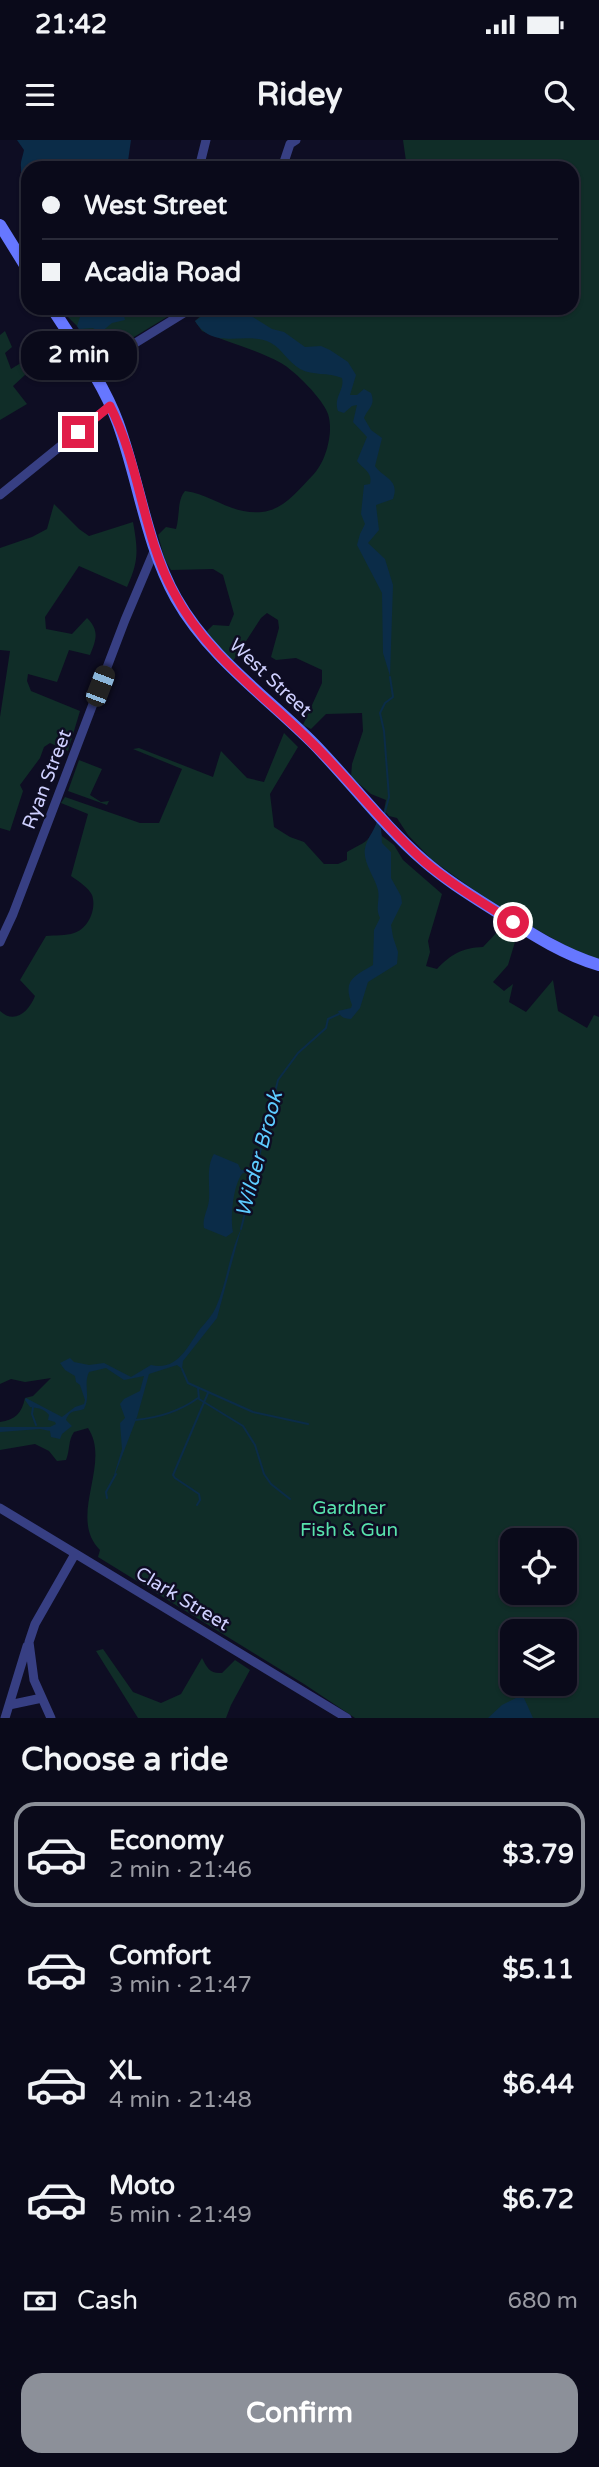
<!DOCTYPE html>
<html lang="en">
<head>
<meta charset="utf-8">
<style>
	:root { --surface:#0a0a1a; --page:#131323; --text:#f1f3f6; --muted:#999aa2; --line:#2a2b39; --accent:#8c9099 }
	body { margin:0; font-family:"Varela Round",sans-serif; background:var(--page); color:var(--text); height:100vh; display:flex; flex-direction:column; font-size:26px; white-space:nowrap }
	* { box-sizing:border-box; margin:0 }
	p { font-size:23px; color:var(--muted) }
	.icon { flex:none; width:38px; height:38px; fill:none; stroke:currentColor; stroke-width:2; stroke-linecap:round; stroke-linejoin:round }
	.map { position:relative; height:1578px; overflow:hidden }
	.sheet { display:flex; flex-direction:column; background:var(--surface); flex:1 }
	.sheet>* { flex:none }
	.banner { position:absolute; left:21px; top:21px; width:558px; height:154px; border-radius:21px; box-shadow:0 2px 5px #0004,0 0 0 2px var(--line); display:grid; align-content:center; height:154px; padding:0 21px; background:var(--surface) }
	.controls { position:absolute; left:500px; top:1388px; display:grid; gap:14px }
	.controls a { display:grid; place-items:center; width:77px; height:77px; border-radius:14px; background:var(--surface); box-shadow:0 2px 5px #0004,0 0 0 2px var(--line); font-size:35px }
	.end { position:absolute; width:32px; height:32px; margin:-16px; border:9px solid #e11d48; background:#fff; box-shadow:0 0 0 4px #fff }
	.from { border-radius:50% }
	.bubble { position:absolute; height:49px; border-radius:21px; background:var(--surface); box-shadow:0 2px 5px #0004,0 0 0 2px var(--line); font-size:23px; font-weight:700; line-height:49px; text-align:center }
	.car { position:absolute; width:21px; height:42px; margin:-21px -10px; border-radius:9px; box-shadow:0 0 5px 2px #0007; background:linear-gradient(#222 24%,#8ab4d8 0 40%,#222 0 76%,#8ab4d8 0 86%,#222 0) }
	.banner b { display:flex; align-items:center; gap:24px; height:66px; font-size:26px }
	.banner b+b { border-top:2px solid var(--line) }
	.banner i { width:18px; height:18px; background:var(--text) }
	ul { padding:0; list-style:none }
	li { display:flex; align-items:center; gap:21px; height:105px; margin:0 14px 10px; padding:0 7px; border:4px solid transparent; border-radius:21px }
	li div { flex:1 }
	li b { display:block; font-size:26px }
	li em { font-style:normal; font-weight:700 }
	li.on { border-color:var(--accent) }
	li>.icon { width:63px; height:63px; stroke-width:1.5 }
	h2 { padding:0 21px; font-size:32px; line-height:84px }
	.pay { display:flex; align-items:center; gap:18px; height:77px; padding:0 21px; font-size:26px }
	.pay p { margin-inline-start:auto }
	.action { display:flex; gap:14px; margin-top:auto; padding:14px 21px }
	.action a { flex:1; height:80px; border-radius:21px; background:var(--accent); color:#fff; font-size:28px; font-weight:700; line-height:80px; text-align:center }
	.status { display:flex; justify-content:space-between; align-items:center; height:49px; padding:0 35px; background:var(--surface); direction:ltr }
	.status svg { height:19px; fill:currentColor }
	header { display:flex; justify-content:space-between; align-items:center; height:91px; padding:0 21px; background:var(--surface); font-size:32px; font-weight:700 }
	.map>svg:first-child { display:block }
	.green { fill:#102d28; fill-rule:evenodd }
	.water { fill:#0b2c48 }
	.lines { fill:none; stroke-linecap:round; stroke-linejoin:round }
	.stream { stroke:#0b2c48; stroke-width:2 }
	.minor { stroke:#373f83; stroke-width:9 }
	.secondary { stroke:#67f; stroke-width:12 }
	.route { stroke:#e11d48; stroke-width:9 }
	.labels { text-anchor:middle; stroke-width:5; stroke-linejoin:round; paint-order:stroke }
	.street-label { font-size:19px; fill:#cfd0ff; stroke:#0e0d23 }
	.park-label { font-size:19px; fill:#58e2ac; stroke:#0e0d23 }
	.water-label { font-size:21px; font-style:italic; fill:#5dcbff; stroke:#0e0d23 }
</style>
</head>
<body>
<div class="status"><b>21:42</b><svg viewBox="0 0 49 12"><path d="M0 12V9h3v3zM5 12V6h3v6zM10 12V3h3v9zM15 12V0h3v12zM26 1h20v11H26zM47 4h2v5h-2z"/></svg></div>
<header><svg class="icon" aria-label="menu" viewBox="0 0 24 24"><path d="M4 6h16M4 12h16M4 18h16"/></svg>Ridey<svg class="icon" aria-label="search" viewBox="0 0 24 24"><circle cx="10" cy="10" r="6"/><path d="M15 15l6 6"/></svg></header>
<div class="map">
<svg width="599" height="1578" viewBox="0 0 599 1578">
	<rect width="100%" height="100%" fill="#0e0d23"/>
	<path class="green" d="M403 0H599V820L572 809 530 786 474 750 432 720 408 695 397 678 389 676 384 670 386 660 371 654 351 637 352 624 363 591 362 573 326 574 311 589 303 585 322 543V530L296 518 276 520 271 517 279 488 278 480 267 473 261 478 233 521 212 501 207 491 213 485 229 486 234 474 223 435 213 429 171 430 165 420 158 395 166 387 176 389C180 376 177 360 185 351 212 354 230 375 262 372 284 370 299 349 313 335 326 322 334 292 328 274 323 259 295 231 281 223 256 209 228 203 202 191L195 181 209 168H572V28H407Z
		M64 168H182L124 203 121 199C114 205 102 213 93 212L77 186 65 174 66 171Z
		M5 191 12 207 5 213 11 229 34 215 39 222 13 246 27 264 0 280V195Z
		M54 364 79 389 89 396 133 382C138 410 139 421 127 447L79 426 45 477 46 489 72 494 87 478C100 491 96 500 90 515L69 510 57 542 28 534 27 541 31 551 80 571 68 611 50 603 44 607 40 618 20 645 23 651 10 691 0 688V577L10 511 0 510V408L32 397 47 389Z
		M284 593 298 607 270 654 274 687 290 697 304 702 324 724H338L347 720V712C364 702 370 703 377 682L382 696 394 705 403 720 442 754 428 801 430 812 426 826 437 829C451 814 462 808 483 807L501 788 515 802 508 825 493 842 504 851 513 844 509 862 526 872 553 840 558 871 587 888 594 875 599 877V1578H355L304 1544 98 1417 100 1410C67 1377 112 1324 88 1288L74 1292C68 1300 70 1311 66 1320L57 1321 49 1311 35 1304 0 1310V1282C15 1280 22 1273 25 1258L33 1256 51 1238 25 1242 11 1239 0 1244V871C15 885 29 871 35 856L20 840 46 796C55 795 66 796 74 793 88 789 97 769 92 755 89 748 78 741 71 736L88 674 61 663 65 657 140 683H159L182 629 133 609 139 608 213 637 221 611 247 638 264 642ZM513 1400H565V1452H513ZM513 1491H565V1544H513Z
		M79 620 102 629 90 655 101 662 109 661 107 665 68 651Z
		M103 1509 133 1552 161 1563 181 1554 202 1518C207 1528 210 1534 222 1533L235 1520 250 1530 231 1565 226 1578H138L96 1511Z"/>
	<path class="water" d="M17 0H131L127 28H28V67C23 58 21 37 21 27 20 22 23 16 24 10Z
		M89 168H118L124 176 125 180 112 183 100 193 93 188 79 189 77 186 80 177Z
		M222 169 251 176 272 189 284 192 305 207 321 206 330 210 348 222 356 235 350 255H357L364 249 371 253C376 266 368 268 364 278L371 290 382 298 375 326C384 339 400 339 393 359L376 365 379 390 368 403 385 419 393 445 390 536 383 513 382 453 357 405 360 394 365 384 361 374 364 345 370 344C373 332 363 329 357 321L367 297 353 282 357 265 352 266 344 273 338 271C333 257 345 250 342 238 328 232 313 236 300 229 288 222 282 209 271 203 246 190 214 212 195 181L206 173 214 174Z
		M377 682 381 688 382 703 391 712V738L401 756 402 763 391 785 393 797 398 812 397 824 368 842 360 868 351 879C345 879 340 877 338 871L351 868 352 865C343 841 352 837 373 825L374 790 380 778C375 768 380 761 378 750 374 734 359 719 367 702 370 695 374 690 377 682Z
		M214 1014 238 1024 241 1030H249V1033H243C233 1043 230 1080 233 1092L226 1097 204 1088C202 1078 208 1070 209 1060 210 1045 206 1026 214 1014Z
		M241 1089 217 1178 183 1221 182 1229 177 1225 149 1234 137 1277 111 1345 122 1309 120 1283 125 1278 120 1264 124 1259 140 1251 144 1236 124 1240 106 1228 89 1232C83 1245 91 1256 84 1269 76 1272 70 1269 66 1280L72 1286 62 1294 60 1299 51 1297 50 1291 40 1289 0 1292V1287H50L56 1284 55 1282 48 1280 49 1275C44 1268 37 1268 30 1267L25 1260 26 1258 62 1277 75 1267 84 1264 85 1260 80 1245 76 1242 75 1236 65 1230 60 1223 70 1218 74 1222 89 1225 104 1223 131 1237 151 1225C178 1231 187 1207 200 1189 206 1182 212 1176 216 1167 227 1142 229 1114 241 1089Z
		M518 1557 524 1558 533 1578H488L502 1565Z"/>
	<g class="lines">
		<path class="stream" d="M384 675 389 657 384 591 380 573 385 563 393 557 390 537
			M241 1089 278 940 298 913 326 888 328 879 339 874
			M182 1229 188 1243 253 1272 308 1284
			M198 1248 199 1259 243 1286 255 1305 264 1334 271 1344 290 1359
			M33 1267 32 1274 36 1285
			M135 1280C157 1278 180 1271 198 1258
			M107 1358 106 1352 116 1334
			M197 1365 200 1360 199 1354 175 1338 173 1335 208 1253"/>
		<path class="minor" d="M199 28 206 0
			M282 28 290 4 296 0
			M90 231 192 168
			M0 355 110 266
			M0 802 13 774 125 480 155 409
			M0 1368 347 1578
			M9 1565 42 1558
			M5 1578 27 1506
			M51 1578 34 1540 29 1502 35 1484 75 1414"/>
		<path class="secondary" d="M0 85 28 130
			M52 168C75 204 103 242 118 283 139 341 146 404 176 458 210 518 266 556 314 604 351 642 383 685 423 720 448 742 477 759 505 777 535 796 565 815 599 825"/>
	</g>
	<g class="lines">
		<path class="route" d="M78 292 110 266C140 324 142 393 173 451 205 514 263 554 312 603 351 641 384 686 425 722 452 745 483 763 513 782"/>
	</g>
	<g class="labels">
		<g class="street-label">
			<text transform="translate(271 537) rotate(43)" y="7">West Street</text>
			<text transform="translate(46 639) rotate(-69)" y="7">Ryan Street</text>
			<text transform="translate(183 1458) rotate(31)" y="7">Clark Street</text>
		</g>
		<g class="park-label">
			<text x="349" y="1374">Gardner<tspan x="349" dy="22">Fish &amp; Gun</tspan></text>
		</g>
		<g class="water-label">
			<text transform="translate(259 1014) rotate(-75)" y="7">Wilder Brook</text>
		</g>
	</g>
</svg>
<div class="controls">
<a><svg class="icon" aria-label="locate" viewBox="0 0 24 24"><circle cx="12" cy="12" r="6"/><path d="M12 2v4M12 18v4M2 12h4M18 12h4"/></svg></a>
<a><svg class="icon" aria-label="layers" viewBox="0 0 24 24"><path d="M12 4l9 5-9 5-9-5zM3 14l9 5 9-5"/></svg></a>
</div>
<i class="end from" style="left:513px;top:782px"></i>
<i class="end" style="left:78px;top:292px"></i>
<div class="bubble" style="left:21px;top:191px;width:116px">2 min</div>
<i class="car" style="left:100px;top:546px;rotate:21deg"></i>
<div class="banner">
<b><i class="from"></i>West Street</b>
<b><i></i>Acadia Road</b>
</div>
</div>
<section class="sheet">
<h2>Choose a ride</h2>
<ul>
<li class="on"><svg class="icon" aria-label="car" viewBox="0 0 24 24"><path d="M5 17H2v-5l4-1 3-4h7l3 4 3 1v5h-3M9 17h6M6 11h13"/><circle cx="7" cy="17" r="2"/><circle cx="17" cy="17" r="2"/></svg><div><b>Economy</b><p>2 min · 21:46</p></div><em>$3.79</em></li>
<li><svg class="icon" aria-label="car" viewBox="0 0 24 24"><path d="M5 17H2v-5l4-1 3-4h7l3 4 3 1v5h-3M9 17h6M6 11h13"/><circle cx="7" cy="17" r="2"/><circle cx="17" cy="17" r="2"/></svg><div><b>Comfort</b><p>3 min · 21:47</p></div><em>$5.11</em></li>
<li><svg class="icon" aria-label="car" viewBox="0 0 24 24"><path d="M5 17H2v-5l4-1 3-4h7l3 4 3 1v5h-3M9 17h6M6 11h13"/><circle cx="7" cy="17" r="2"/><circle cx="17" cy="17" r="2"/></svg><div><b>XL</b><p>4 min · 21:48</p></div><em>$6.44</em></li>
<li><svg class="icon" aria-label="car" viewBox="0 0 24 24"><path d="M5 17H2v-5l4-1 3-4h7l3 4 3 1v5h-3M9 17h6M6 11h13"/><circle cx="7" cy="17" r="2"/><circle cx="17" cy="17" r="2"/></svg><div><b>Moto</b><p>5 min · 21:49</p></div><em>$6.72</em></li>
</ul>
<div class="pay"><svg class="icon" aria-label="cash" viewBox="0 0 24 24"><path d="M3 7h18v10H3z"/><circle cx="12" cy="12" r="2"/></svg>Cash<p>680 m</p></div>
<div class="action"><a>Confirm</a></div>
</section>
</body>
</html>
